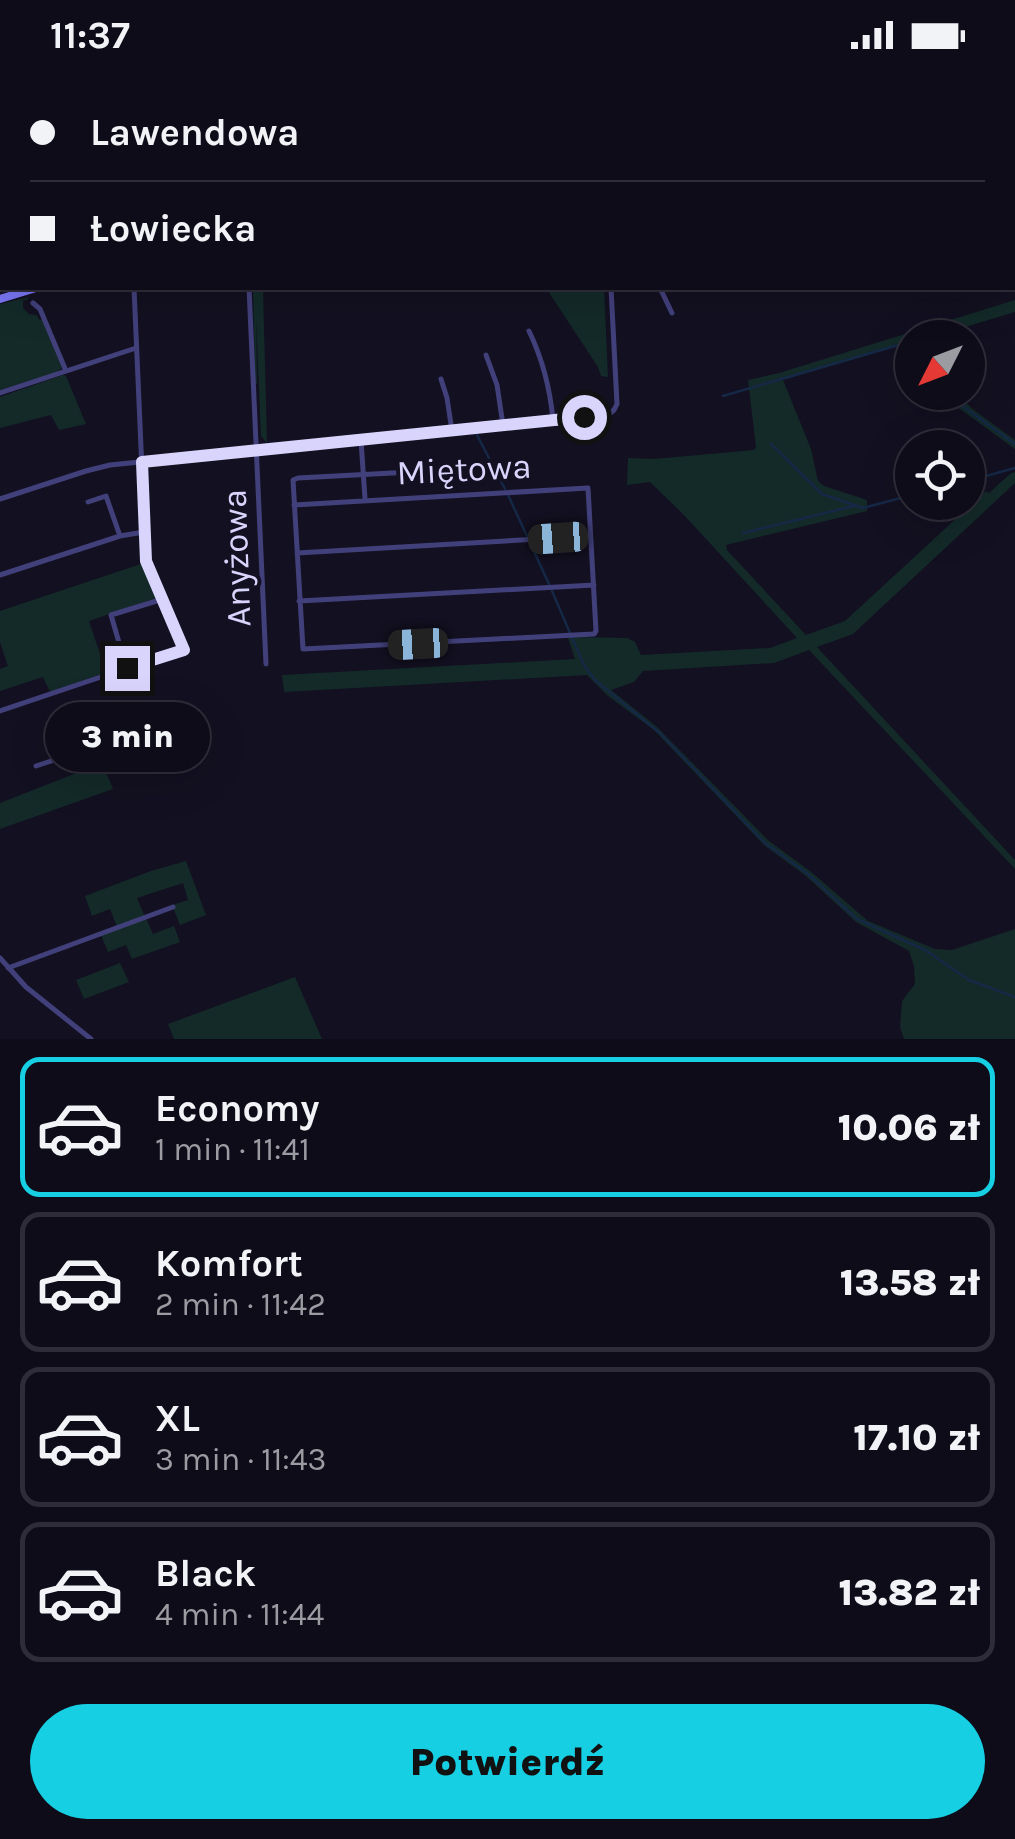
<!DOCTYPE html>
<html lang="pl">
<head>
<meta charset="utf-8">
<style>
	:root { --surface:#0e0c19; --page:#171522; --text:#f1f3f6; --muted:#9b9ba2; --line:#2e2c38; --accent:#17cfe3 }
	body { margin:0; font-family:Karla,sans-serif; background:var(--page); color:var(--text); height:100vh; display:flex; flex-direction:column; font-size:38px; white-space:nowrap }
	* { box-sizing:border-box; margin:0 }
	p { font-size:32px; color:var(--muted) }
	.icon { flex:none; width:55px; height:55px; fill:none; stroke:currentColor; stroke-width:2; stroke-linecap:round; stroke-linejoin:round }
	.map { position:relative; height:969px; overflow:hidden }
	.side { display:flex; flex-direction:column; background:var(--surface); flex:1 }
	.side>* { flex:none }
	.hud { position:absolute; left:0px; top:0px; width:1015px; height:220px; box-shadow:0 10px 40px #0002,0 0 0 2px var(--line); display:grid; align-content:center; height:220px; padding:0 30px; background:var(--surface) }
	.needle { width:65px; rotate:228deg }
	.buttons { position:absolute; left:895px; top:250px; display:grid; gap:20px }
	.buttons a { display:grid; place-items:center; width:90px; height:90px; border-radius:50%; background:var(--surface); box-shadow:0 10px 40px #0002,0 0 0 2px var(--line); font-size:50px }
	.end { position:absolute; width:45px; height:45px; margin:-22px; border:12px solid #d8d4fb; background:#111; box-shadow:0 0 0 5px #111 }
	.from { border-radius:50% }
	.bubble { position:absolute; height:70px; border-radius:35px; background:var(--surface); box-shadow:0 10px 40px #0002,0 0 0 2px var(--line); font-size:32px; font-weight:800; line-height:70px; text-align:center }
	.car { position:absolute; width:30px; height:60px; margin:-30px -15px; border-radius:12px; box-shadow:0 0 8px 2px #0007; background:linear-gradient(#222 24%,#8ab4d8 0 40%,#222 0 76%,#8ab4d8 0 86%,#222 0) }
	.hud b { display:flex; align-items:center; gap:35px; height:95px; font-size:38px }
	.hud b+b { border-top:2px solid var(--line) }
	.hud i { width:25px; height:25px; background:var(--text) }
	ul { padding:18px 0 0; list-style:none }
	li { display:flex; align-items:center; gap:30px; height:140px; margin:0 20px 15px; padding:0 10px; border:5px solid var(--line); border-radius:20px }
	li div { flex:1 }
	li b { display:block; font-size:38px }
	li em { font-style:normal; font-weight:800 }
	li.current { border-color:var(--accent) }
	li>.icon { width:90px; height:90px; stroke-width:1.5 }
	.cta { display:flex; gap:20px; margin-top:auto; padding:20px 30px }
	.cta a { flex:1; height:115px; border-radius:60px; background:var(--accent); color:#111; font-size:40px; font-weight:800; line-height:115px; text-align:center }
	.status { display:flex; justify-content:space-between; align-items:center; height:70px; padding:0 50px; background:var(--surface); direction:ltr }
	.status svg { height:28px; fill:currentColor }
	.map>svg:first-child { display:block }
	.green { fill:#132a29 }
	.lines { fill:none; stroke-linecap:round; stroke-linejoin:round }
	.stream { stroke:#152846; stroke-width:2.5 }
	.street { stroke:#42407b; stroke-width:5 }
	.secondary { stroke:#7875f1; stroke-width:8 }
	.route { stroke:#d8d4fb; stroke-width:12 }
	.labels { text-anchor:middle; stroke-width:8; stroke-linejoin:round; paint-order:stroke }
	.street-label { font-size:35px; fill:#d8d4fb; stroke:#131021 }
</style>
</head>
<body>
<div class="status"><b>11:37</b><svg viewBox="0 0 49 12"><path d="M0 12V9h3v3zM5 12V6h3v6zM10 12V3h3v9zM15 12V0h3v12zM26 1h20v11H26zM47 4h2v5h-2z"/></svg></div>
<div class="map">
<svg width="1015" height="969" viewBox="0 0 1015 969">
	<rect width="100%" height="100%" fill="#131021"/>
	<path class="green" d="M253 218H263L267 373 261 366 256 248 257 314H255Z
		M546 218H604L608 307 601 306 598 297Z
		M29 227 27 230H23V238L29 244 36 245 40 250 42 249 62 298 57 302 0 320V234Z
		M1015 230V242L932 267 912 268V272L783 310 811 379 818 411 824 416 867 430V441L726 475 727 480 806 565 845 551 986 421 989 423 1011 403 1015 402V413L853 564 817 577 1015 790V799L809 580 774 593 643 601 634 612 611 620 657 657 769 771 810 801 868 851 935 879 952 880 1015 859V969H904L900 957 902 931 915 914 914 896 909 881 856 852 806 806 764 775 654 660 608 626 587 605 284 622 282 605 575 589 568 568 575 567 627 568 635 572 641 585 770 578 797 568 683 444 650 412 627 415 628 388 654 389 754 380 756 377 748 310 779 303Z
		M63 305 66 306 86 354 59 360 51 345 0 358V327Z
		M938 323H955L975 341 1015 370V379Z
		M144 493 159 527 89 551 101 587 141 573 147 588 50 622 43 607 0 621V599L8 596 0 572V541Z
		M102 693 113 719 0 759V733Z
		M186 791 206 845 180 855 172 835 188 830 183 813 137 828 145 847 117 857 110 839 92 846 85 826 151 801Z
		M146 848 153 864 174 856 180 872 132 889 126 875 108 882 101 865Z
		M120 893 129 912 84 929 76 910Z
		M295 907 322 969H174L168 954Z"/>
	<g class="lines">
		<path class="stream" d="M943 322 1015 374
			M723 326 912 271
			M477 365 505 419
			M771 374 822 424 863 438 912 425
			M968 411 1015 398
			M508 425 527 466
			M743 463 854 436
			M530 473 549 514
			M552 521 570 563
			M572 568 585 597 596 611 661 664 765 773 808 804 857 849 925 880 969 910 1015 927"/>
		<path class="street" d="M242 0V2
			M386 0 388 2
			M661 0 663 2
			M720 0 723 2
			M933 0 936 2
			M992 0 995 2
			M295 2 298 0
			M597 2 599 0
			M761 2 764 0
			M811 2 814 0
			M899 2 902 0
			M1012 22 1015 25
			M0 147 2 153
			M249 218 266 594
			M660 218 672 243
			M33 233 40 239 66 301
			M529 261C543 290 550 318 553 350
			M486 285 497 315 503 355
			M441 309 447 328 452 361
			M0 323 136 278
			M361 370 365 429
			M0 429 86 401 110 395 608 345 614 340 617 334 611 218
			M88 432 106 426 120 466
			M294 435 588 418 596 561 594 564 303 579 293 410 298 408 411 402 416 400
			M297 483 590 466
			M0 505 120 466 144 462
			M299 531 594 515
			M120 576 111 545 163 529
			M0 641 184 579 146 491 134 218
			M36 696 78 682 85 648 91 641
			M0 888 26 917 91 969
			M8 898 173 837"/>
		<path class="secondary" d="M123 0V2
			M531 2 534 0
			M0 229 36 218"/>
	</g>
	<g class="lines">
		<path class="route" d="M127 598 184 580 146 491 142 392 584 347"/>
	</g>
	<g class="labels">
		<g class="street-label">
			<text transform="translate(464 399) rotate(-3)" y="12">Miętowa</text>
			<text transform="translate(236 488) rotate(-92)" y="12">Anyżowa</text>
		</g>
	</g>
</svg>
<div class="buttons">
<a><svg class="needle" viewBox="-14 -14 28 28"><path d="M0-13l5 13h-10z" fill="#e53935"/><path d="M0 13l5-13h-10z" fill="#9b9ba2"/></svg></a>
<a><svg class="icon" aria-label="locate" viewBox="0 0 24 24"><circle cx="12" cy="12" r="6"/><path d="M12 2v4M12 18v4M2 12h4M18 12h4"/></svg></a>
</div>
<i class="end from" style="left:584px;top:347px"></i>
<i class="end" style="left:127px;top:598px"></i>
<div class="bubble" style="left:45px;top:632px;width:165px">3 min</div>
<i class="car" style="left:558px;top:468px;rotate:266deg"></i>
<i class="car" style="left:418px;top:574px;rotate:267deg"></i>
<div class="hud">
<b><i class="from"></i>Lawendowa</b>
<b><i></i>Łowiecka</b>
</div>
</div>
<section class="side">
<ul>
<li class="current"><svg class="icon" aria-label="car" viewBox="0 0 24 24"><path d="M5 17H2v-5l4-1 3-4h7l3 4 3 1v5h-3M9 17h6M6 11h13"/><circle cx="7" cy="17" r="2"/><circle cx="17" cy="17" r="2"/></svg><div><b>Economy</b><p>1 min · 11:41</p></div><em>10.06 zł</em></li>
<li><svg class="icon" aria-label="car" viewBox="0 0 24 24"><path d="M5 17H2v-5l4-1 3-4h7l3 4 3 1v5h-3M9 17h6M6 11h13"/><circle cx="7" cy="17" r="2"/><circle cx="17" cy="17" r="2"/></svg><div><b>Komfort</b><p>2 min · 11:42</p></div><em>13.58 zł</em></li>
<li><svg class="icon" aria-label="car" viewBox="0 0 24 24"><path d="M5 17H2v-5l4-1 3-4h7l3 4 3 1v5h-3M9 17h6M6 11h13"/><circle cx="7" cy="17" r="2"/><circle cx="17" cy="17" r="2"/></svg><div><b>XL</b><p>3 min · 11:43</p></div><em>17.10 zł</em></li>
<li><svg class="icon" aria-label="car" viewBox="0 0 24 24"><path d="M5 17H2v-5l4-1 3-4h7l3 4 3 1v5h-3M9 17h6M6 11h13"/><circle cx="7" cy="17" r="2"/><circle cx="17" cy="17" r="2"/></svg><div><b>Black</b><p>4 min · 11:44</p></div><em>13.82 zł</em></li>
</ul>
<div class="cta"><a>Potwierdź</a></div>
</section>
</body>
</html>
